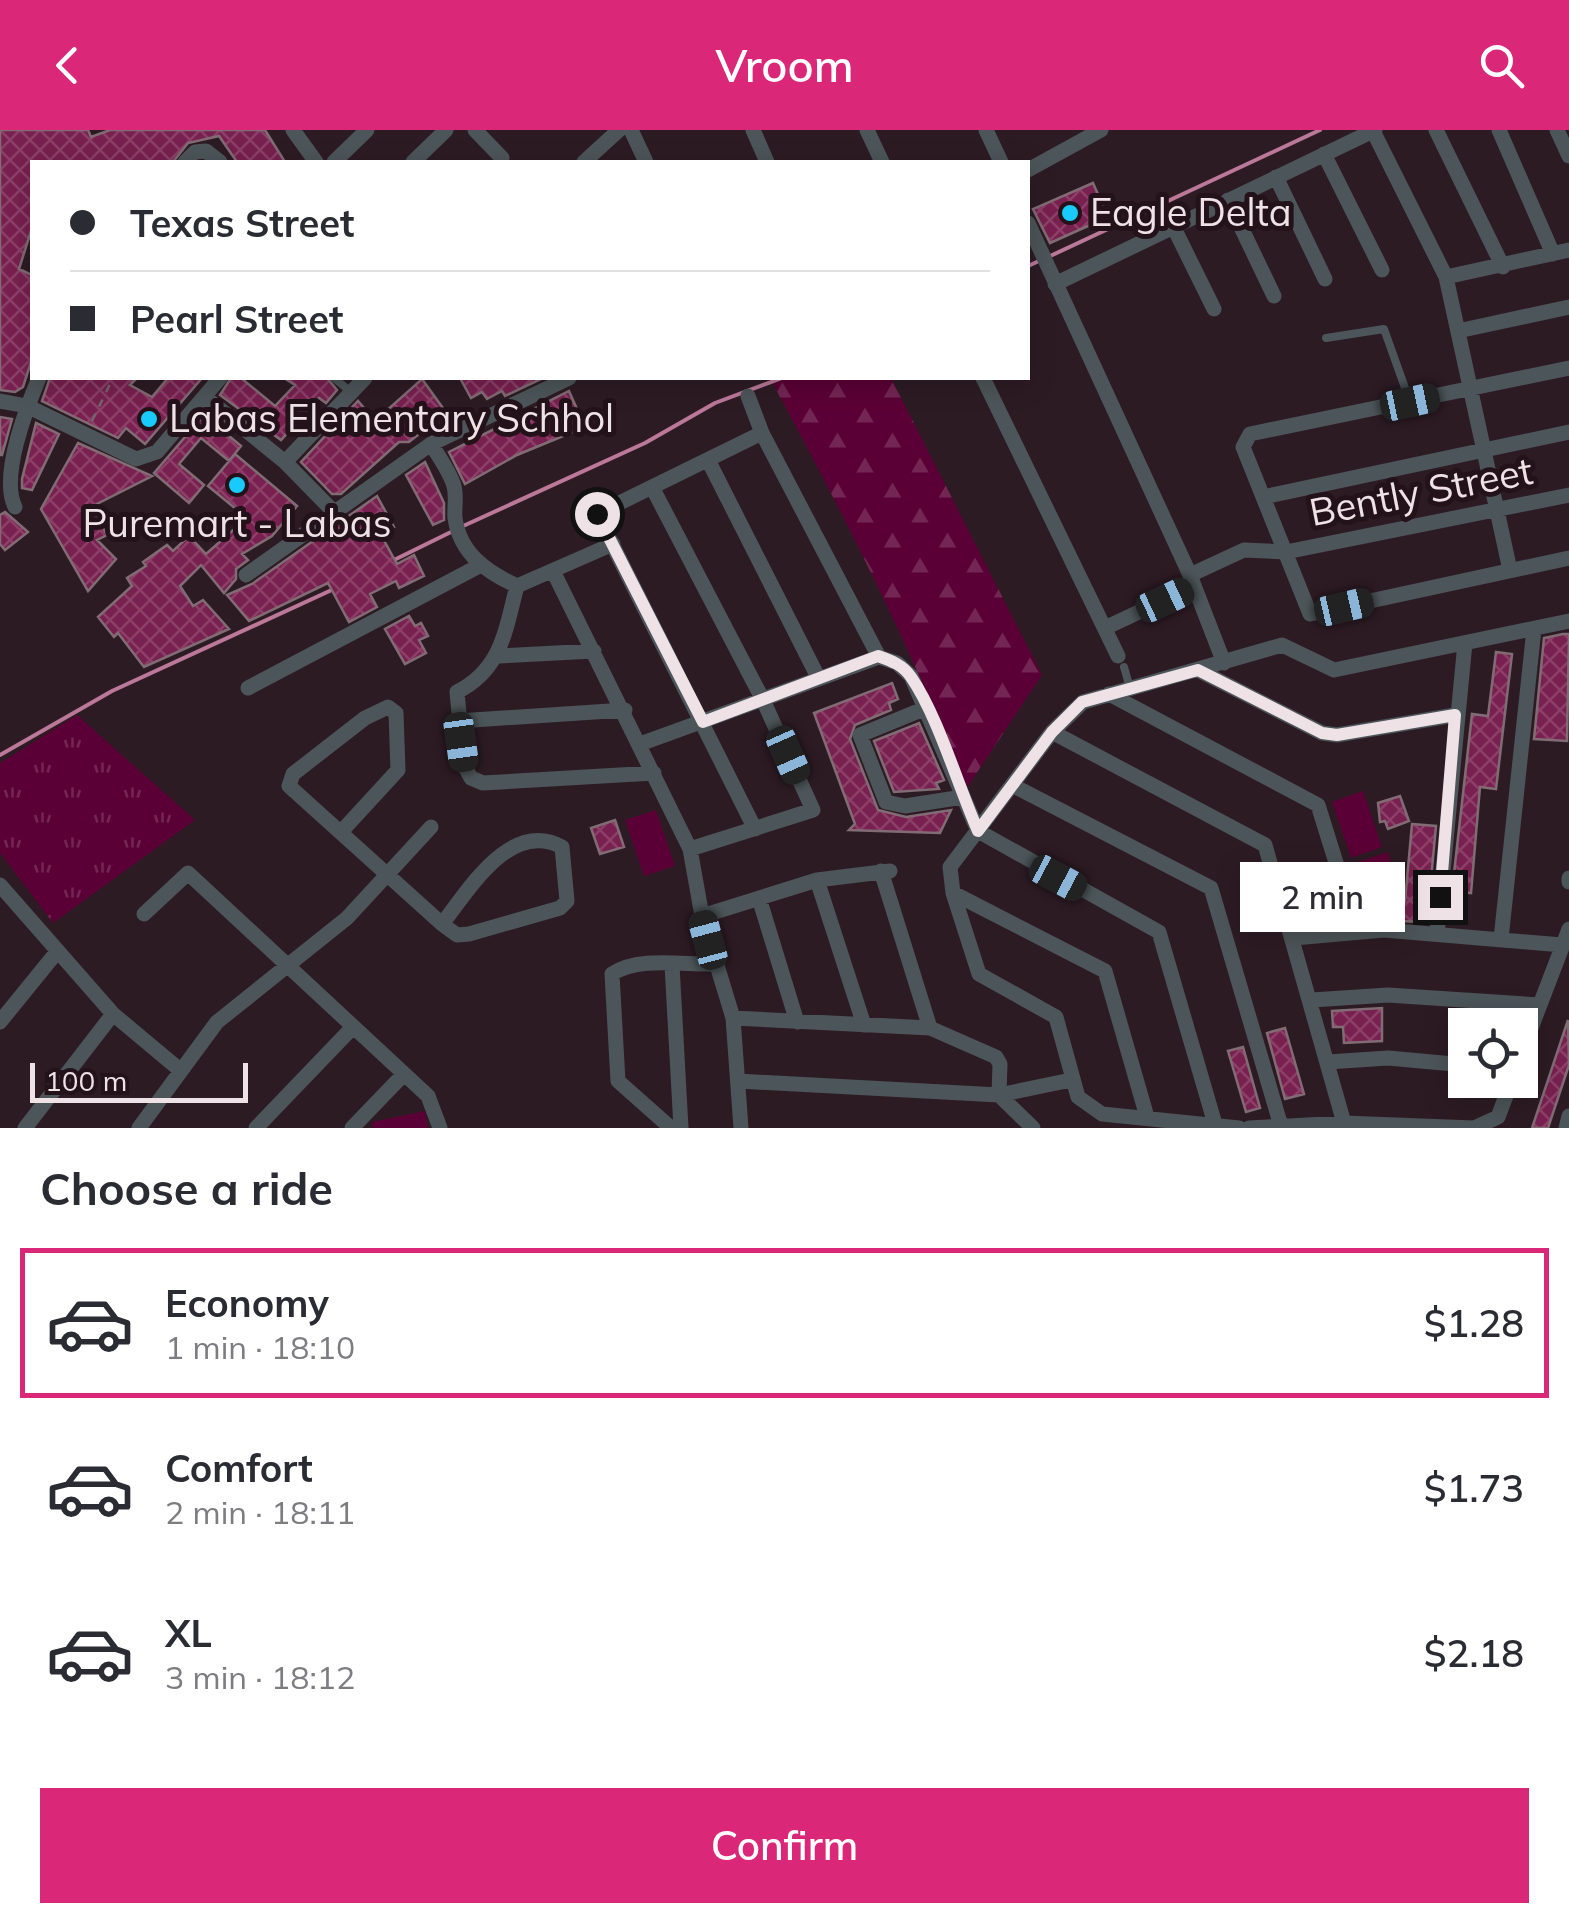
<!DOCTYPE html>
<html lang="en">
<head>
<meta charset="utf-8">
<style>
	:root { --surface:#fff; --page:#f7f7f7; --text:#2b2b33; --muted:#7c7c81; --line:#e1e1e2; --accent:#db2777 }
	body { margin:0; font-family:Mulish,sans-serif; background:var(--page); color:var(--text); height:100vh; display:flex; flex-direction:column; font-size:38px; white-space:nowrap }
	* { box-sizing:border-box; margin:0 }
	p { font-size:32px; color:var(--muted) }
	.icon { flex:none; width:55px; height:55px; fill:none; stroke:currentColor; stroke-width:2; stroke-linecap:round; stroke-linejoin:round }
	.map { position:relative; height:998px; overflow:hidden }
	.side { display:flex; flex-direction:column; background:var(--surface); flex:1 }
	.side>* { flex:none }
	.hud { position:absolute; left:30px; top:30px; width:1000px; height:220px; border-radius:0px; box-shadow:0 5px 25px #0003; display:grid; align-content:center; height:220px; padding:0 40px; background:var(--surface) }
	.controls { position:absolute; left:1448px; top:878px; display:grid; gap:20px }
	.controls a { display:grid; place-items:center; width:90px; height:90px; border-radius:0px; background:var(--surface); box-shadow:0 5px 25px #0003; font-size:50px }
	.scale { position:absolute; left:30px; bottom:25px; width:218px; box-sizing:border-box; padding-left:10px; border:5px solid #eee2e6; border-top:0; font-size:28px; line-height:35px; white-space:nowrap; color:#eee2e6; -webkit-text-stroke:8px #231219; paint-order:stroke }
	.end { position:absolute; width:45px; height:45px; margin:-22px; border:12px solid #eee2e6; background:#111; box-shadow:0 0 0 5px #111 }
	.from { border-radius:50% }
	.bubble { position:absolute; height:70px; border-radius:0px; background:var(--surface); box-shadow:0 5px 25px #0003; font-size:32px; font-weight:600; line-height:70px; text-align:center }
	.car { position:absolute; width:30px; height:60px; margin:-30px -15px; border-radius:12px; box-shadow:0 0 8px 2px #0007; background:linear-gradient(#222 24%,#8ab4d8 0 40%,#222 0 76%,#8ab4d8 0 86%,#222 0) }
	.hud b { display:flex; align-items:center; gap:35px; height:95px; font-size:38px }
	.hud b+b { border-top:2px solid var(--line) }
	.hud i { width:25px; height:25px; background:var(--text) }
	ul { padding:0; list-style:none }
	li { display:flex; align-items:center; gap:30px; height:150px; margin:0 20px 15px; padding:0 20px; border:5px solid transparent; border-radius:0px }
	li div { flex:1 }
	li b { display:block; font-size:38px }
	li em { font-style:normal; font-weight:600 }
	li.selected { border-color:var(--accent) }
	li>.icon { width:90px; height:90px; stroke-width:1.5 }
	h2 { padding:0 40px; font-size:45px; line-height:120px }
	.primary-button { display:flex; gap:20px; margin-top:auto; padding:20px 40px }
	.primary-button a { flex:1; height:115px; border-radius:0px; background:var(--accent); color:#fff; font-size:40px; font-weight:600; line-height:115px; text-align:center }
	header { display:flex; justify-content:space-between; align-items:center; height:130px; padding:0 40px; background:var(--accent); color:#fff; font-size:45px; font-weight:600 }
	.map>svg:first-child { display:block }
	.grass { fill:url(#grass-tufts) }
	.forest { fill:url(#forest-firs) }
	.pitch { fill:#5b0036 }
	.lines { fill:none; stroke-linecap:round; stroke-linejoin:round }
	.stream { stroke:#bb7898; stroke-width:4 }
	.building { fill:url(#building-cross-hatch); stroke:#816c74; stroke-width:2.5 }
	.path { stroke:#75656c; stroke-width:2.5; stroke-dasharray:8 8; stroke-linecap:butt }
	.service { stroke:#4c5559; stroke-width:8 }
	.minor { stroke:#4c5559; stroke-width:15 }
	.route { stroke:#eee2e6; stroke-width:12 }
	.poi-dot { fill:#19cafc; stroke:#231219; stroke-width:4 }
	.labels { text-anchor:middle; stroke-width:10; stroke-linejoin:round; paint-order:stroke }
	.poi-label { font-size:38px; fill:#eee2e6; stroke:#231219; text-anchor:start }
	.street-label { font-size:38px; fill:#eee2e6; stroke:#231219 }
</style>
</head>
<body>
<header><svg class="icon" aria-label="back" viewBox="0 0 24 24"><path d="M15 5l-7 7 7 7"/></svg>Vroom<svg class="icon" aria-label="search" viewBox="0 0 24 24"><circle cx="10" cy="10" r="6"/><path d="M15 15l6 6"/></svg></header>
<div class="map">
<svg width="1569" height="998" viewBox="0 0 1569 998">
	<defs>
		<pattern id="grass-tufts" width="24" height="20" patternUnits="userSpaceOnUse" patternTransform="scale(2.5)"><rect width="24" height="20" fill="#5b0036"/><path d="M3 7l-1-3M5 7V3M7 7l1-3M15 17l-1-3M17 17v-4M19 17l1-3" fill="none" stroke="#732553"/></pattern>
		<pattern id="forest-firs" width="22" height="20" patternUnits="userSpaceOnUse" patternTransform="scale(2.5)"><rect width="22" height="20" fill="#5b0036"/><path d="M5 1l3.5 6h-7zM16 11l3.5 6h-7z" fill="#732553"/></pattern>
		<pattern id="building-cross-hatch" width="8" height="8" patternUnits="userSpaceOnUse" patternTransform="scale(2.5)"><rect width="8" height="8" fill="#78204f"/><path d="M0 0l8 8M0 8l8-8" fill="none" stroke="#8c4068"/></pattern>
	</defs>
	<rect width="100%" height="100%" fill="#2d1b23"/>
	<path class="grass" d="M77 585 195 690 53 793 0 723V633Z"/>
	<path class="forest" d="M788 248H891L1042 545 966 659C912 518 845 387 773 254Z"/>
	<path class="pitch" d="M1363 661 1382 717 1351 728 1332 672Z
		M656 680 675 736 644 746 625 690Z
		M1388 722 1393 740 1357 752 1351 734Z
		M425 981 428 998H373L372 992Z"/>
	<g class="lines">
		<path class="stream" d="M1048 127 1320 0
			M1028 136 1039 131
			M461 397 645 313 715 273 782 248
			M394 430 453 401
			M0 625 112 561 336 458"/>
	</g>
	<path class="building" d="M0 0H88L91 7 110 0H265L285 32H237L219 6 188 13 173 32H32V98L19 139 32 145V229L23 257 15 262 0 260Z
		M1093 53 1108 87 1050 113 1033 79Z
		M50 248H137L130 255 152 267 168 248H202L145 314 126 298 118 308 42 271Z
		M231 248H241L275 276 295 255 284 248H327L337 260 326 273 319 268 281 310 220 265Z
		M460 248H543L505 266 502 261 487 269 482 262 471 268Z
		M422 249 445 281 415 299 419 304 409 312H399L341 364H332L301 332 358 271 375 291Z
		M569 261 585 297 517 325 465 354 449 322Z
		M204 285 241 316 229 331 201 308 179 334 204 355 189 373 154 343Z
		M0 287 12 289 2 325H0Z
		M36 293 59 304 32 360 22 358V349Z
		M78 313 152 346 91 377 107 405 97 410 116 429 88 461 41 379Z
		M235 324 297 376 272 406 242 424 248 430 236 439V449L224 463 201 435 180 456 193 476 203 470 229 499 144 537 118 503 114 507 98 487 132 456 127 448 146 436 143 432 167 415 173 421 189 406 206 424 247 388 208 356Z
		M425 332 444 373V390L433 395 406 345Z
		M377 366 394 397 381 405 397 434 414 425 424 446 399 458 396 451 370 464 377 477 349 492 328 453 249 491 227 465 252 454Z
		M5 382 28 402 5 420 0 414V385Z
		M409 486 415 496 421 493 428 506 419 510 426 523 405 534 385 499Z
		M1563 504H1569L1567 611 1534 609 1544 508Z
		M1496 522 1512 524 1496 659 1480 657 1471 763 1452 761 1472 584 1488 586Z
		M892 553 898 569 889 573 891 580 855 595 850 609 878 680 906 687 951 680 940 703 849 700 855 694 814 583Z
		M919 593 944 650 936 653 939 659 894 662 874 611Z
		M1400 666 1409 691 1388 699 1385 691 1380 692 1378 673Z
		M615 690 624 717 600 724 591 698Z
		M1412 694 1436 696 1427 792 1366 790 1359 769 1405 771Z
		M1382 878V911L1344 913 1343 897H1333L1332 881Z
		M1568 890 1569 935 1548 998H1532Z
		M1285 898 1304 964 1285 969 1267 903Z
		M1243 917 1260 978 1246 982 1228 921Z"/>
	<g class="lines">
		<path class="path" d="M92 291 113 248"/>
		<path class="service" d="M1326 208 1384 199 1409 269
			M334 248 351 262
			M1124 537 1130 558"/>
		<path class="minor" d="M293 0 316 32
			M475 0 502 28
			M631 0 646 32
			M753 0 767 32
			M867 0 882 32
			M986 0 1001 32
			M1436 0 1503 137
			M1499 0 1553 124
			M1557 0 1569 26
			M1373 1 1446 147 1510 440
			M1324 24 1382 140
			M185 32 195 22 206 21 220 32
			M334 32 367 0
			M413 32 446 0
			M584 32 619 0
			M1028 40 1101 0
			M1276 47 1325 149
			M1228 70 1274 166
			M1028 93 1190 445 1224 533
			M1173 96 1214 179
			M1446 147 1569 120
			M1055 154 1375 0
			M1458 201 1569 177
			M1569 238 1250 304 1243 317 1310 484 1569 428
			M983 248 1118 526
			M748 266 762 303 879 527
			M205 267 285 332 334 382
			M0 271 27 276 136 329 157 322 220 248
			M431 314C439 327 450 342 454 356 457 367 454 378 455 388 460 424 487 442 517 456L613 414
			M708 330 819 549
			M285 332 365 248
			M652 357 763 570 813 680 690 719
			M1263 367 1569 302
			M15 377C0 347 26 279 39 248
			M554 443 690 719 702 786 733 888 741 998
			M246 445 431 314 569 248
			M1190 445 1244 420 1286 422 1569 365
			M517 456C505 501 502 539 457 562L464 635 471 648 483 653 654 643
			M1107 497 1194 456
			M499 526 594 521
			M879 527 897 533 911 546 978 701 1159 802 1215 994
			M1198 540 1322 603 1337 605 1455 585
			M248 558 479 436
			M1109 564 1318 675 1357 800
			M926 578 860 605 886 672 905 676 963 667
			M458 591 625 580
			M1052 602 1265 715 1344 993
			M640 614 879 527
			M1012 655 1211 758 1281 996
			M755 699 597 384 762 303
			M341 702 398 640 396 583 388 577 365 588 293 644 289 656 442 794 457 805 469 804 560 778 567 771 562 717C510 689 469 760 442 794
			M881 741 930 898
			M1569 748V752
			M817 750 864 895
			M0 755 113 884 180 940
			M953 763 1105 841 1147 987
			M759 768 797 892
			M144 784 188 743 428 966 440 998
			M702 786 817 750 890 741
			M1437 804 1465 513
			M1294 808 1384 800 1562 815
			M1501 809 1534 499
			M672 835 681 998
			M1312 870 1388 865 1539 875
			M733 888 930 898 996 927 1000 934 999 965 1033 998
			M0 892 56 823
			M1520 927 1569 799
			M1328 932 1388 928 1465 935
			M738 951 999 965 1071 950
			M25 998 113 884
			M139 998 217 892 347 788 431 697
			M256 998 353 897
			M352 998 404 944
			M671 998 618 951 612 844C638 826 684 835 715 834
			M1239 998 1102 984 1078 967 1056 887 979 844 953 763 950 737 1052 602 1083 572 1282 515 1334 540 1569 491
			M1249 998 1344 993 1474 998 1498 987 1512 950
			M1566 998 1569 986"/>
	</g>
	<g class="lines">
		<path class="route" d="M597 384 703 592 878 526C892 531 903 535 911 547 938 586 958 656 978 701L1052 602 1082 572 1198 540 1322 603 1337 605 1455 585 1440 767"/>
	</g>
	<g class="poi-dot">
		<circle cx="1070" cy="83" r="10"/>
		<circle cx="149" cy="289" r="10"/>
		<circle cx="237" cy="355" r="10"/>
	</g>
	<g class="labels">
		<g class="poi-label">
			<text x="1090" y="96">Eagle Delta</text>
			<text x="169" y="302">Labas Elementary Schhol</text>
			<text x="237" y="407" text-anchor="middle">Puremart - Labas</text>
		</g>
		<g class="street-label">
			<text transform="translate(1421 362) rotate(-11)" y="13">Bently Street</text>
		</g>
	</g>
</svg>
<div class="controls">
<a><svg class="icon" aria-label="locate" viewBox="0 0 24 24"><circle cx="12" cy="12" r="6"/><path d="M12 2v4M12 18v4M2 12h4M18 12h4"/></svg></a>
</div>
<div class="scale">100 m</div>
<i class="end from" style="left:597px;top:384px"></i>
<i class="end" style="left:1440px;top:767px"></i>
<div class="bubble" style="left:1240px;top:732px;width:165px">2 min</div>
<i class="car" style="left:1410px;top:272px;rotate:78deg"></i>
<i class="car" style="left:1165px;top:470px;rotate:65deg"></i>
<i class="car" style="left:1344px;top:477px;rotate:77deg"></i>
<i class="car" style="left:461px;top:612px;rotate:172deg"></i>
<i class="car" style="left:788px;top:625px;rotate:156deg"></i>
<i class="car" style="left:1058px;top:748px;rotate:118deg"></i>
<i class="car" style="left:708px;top:810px;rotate:345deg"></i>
<div class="hud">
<b><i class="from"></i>Texas Street</b>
<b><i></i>Pearl Street</b>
</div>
</div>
<section class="side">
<h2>Choose a ride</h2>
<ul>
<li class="selected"><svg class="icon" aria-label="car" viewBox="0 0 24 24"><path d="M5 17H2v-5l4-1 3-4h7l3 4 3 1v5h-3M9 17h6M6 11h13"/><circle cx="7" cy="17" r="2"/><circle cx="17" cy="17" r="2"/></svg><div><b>Economy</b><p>1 min · 18:10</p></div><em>$1.28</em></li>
<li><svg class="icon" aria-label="car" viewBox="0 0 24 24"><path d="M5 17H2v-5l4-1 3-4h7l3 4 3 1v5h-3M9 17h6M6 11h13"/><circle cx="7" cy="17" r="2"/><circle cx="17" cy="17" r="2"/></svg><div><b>Comfort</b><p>2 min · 18:11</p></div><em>$1.73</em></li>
<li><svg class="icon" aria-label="car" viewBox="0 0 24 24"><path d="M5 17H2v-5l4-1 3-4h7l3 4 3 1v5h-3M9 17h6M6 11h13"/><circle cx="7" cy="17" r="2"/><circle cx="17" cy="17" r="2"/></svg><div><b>XL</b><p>3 min · 18:12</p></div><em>$2.18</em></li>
</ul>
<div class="primary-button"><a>Confirm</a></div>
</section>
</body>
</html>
